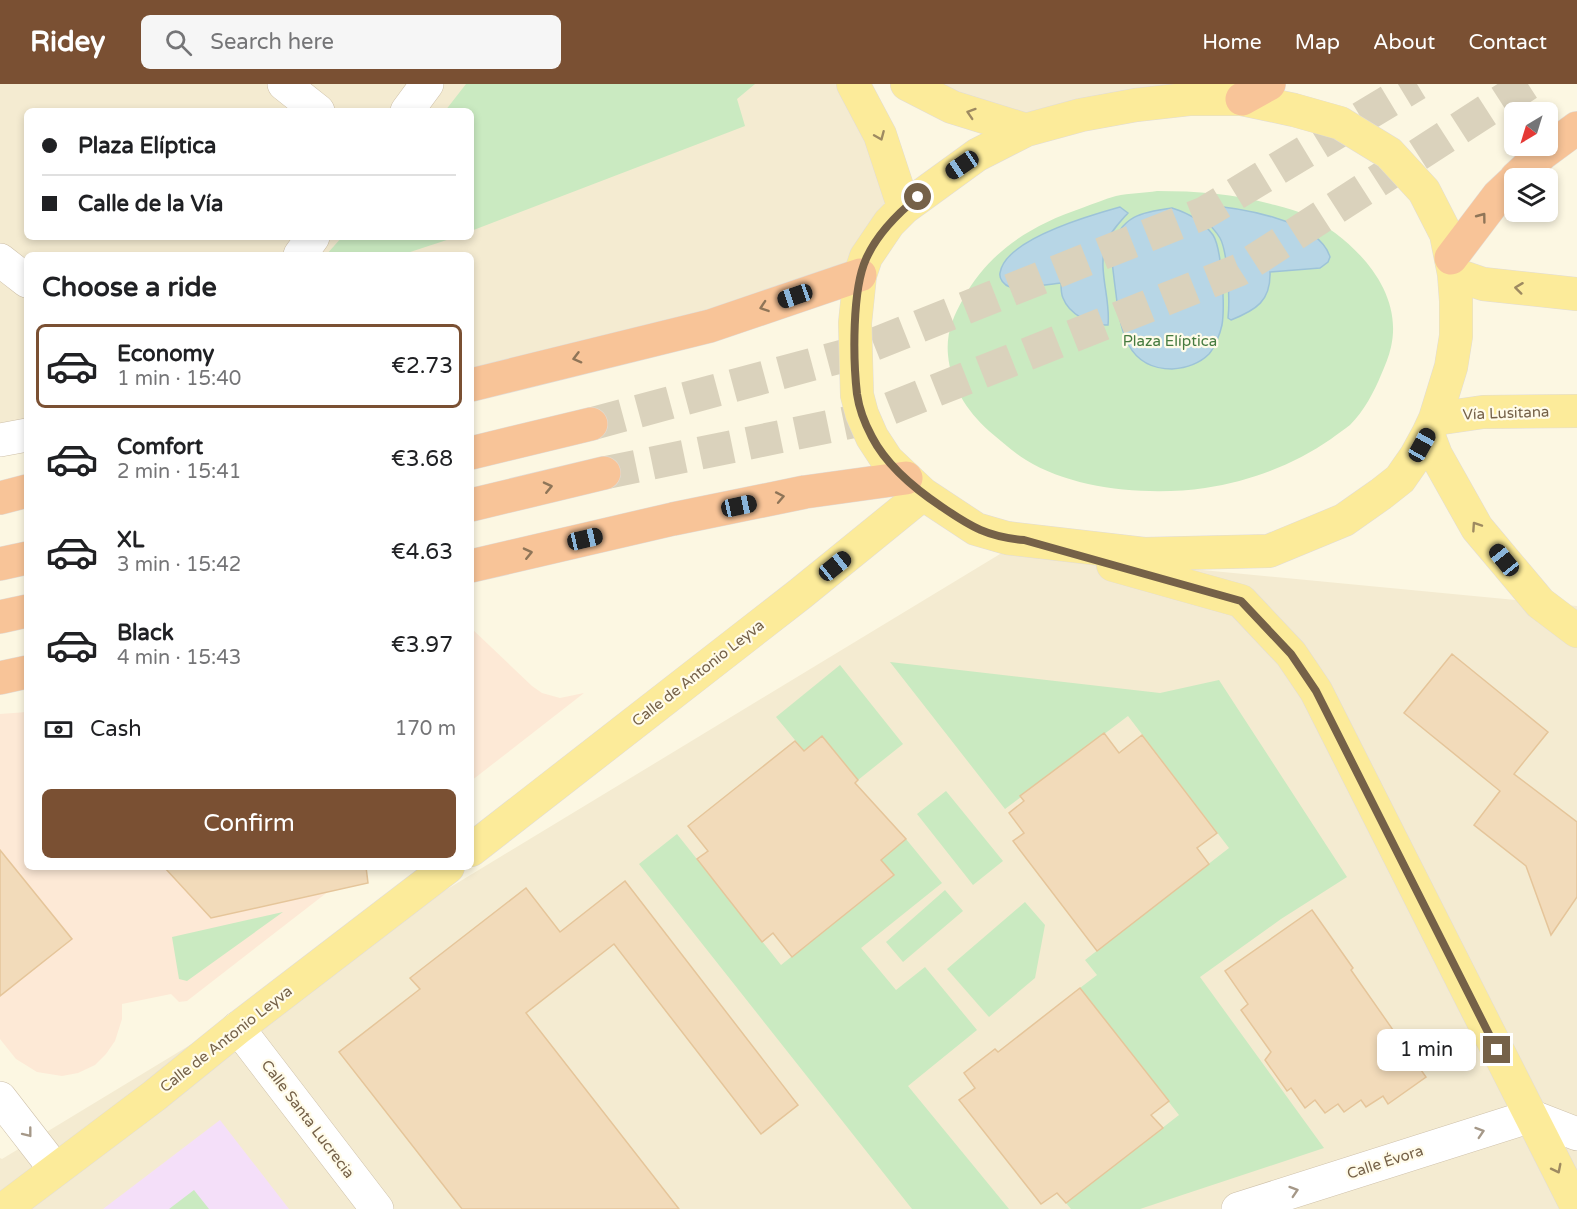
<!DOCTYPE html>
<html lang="en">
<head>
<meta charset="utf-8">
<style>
	:root { --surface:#fff; --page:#f6f6f6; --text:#202124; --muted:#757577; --line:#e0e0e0; --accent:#7a5033 }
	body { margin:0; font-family:"Varela Round",sans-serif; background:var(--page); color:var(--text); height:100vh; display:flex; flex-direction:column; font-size:22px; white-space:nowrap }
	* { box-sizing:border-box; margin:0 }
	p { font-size:20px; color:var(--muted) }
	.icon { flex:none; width:33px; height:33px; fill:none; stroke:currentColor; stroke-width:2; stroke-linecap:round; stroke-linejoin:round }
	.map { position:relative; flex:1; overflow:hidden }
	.side { position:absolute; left:24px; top:168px; width:450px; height:618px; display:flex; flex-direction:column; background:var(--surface); border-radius:9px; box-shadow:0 3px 9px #0003 }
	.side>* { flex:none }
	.banner { position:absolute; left:24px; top:24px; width:450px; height:132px; border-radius:9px; box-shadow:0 3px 9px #0003; display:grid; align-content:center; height:132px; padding:0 18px; background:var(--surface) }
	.needle { width:39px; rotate:218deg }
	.buttons { position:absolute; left:1504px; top:18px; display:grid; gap:12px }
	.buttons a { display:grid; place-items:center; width:54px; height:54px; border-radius:9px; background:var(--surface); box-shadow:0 3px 9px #0003; font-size:30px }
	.end { position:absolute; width:27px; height:27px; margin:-14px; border:8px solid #756148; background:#fff; box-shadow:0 0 0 3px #fff }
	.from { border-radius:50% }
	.bubble { position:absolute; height:42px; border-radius:9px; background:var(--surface); box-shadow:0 3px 9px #0003; font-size:20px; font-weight:600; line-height:42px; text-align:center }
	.car { position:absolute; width:18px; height:36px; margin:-18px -9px; border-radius:8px; box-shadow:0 0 4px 2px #0007; background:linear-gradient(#222 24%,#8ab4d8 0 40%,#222 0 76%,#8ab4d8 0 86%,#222 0) }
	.banner b { display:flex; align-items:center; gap:21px; height:57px; font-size:22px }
	.banner b+b { border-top:2px solid var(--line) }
	.banner i { width:15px; height:15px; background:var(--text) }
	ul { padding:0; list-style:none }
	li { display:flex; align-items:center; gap:18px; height:84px; margin:0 12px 9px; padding:0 6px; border:3px solid transparent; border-radius:9px }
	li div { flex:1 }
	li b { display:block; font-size:22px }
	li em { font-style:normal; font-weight:600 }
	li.on { border-color:var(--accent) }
	li>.icon { width:54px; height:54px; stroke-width:1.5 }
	h2 { padding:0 18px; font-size:27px; line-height:72px }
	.pay { display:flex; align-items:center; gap:15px; height:66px; padding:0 18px; font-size:22px }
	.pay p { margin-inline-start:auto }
	.primary-button { display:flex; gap:12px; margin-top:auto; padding:12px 18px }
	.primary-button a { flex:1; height:69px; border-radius:9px; background:var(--accent); color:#fff; font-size:24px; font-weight:600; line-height:69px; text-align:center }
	header { display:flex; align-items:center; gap:36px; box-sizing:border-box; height:84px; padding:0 30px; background:var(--accent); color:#fff }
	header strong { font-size:28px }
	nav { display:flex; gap:33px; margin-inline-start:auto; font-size:21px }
	.search { width:420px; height:54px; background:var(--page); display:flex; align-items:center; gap:15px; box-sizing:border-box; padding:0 21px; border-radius:9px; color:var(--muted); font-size:22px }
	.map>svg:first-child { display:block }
	.residential { fill:#f4ebd1; fill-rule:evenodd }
	.commercial { fill:#fde9d6 }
	.education { fill:#f4dff9 }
	.green { fill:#caeac1 }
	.water { fill:#b7d6e6; stroke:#9dc3d8; stroke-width:1.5 }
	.building { fill:#f2dbba; stroke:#e5c59a; stroke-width:1.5 }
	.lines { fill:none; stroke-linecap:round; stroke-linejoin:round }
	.highway-tunnel { stroke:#dad2bc; stroke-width:33; stroke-dasharray:33 16; stroke-linecap:butt }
	.minor-casing { stroke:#cec0a9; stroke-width:34 }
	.major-casing { stroke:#e1dcd7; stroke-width:34 }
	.highway-casing { stroke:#e1dcd7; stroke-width:34 }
	.minor { stroke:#fff; stroke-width:33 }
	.major { stroke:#fceb9a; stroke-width:33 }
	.highway { stroke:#f8c498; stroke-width:33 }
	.oneway { stroke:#9e8a61 }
	.oneway2 { stroke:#8f7558 }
	.oneway3 { stroke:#a59888 }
	.route { stroke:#756148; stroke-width:8 }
	.labels { text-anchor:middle; stroke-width:4.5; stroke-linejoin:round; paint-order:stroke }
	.park-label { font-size:15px; fill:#467b40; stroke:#fffbe9 }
	.street-label { font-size:15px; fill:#756148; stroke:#fffbe9 }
</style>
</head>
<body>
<header>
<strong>Ridey</strong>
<div class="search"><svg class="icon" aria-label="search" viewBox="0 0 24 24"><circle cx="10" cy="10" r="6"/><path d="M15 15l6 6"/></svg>Search here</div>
<nav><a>Home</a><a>Map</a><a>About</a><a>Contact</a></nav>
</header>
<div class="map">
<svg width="1577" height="1125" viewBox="0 0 1577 1125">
	<rect width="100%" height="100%" fill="#fcf7e2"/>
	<path class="residential" d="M0 0H853L896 100 860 191 471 301V171H27V351L0 356ZM27 27H471V153H27Z
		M907 0H1262L1026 46Z
		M1005 467 1577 522V1125H0V1074L2 1075Z"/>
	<path class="commercial" d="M471 544 532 602 542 609 560 614 584 609 471 697Z
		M27 628V783H360L187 917 179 918 171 910 122 920V935L115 957 106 970 95 981 78 989 62 992 37 988 16 975 0 955V630Z"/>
	<path class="education" d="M220 1036 289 1125H103Z"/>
	<path class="green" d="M466 0H755L737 15 745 42 471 147V27H445Z
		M1157 107C1198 107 1236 110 1275 121 1286 124 1298 127 1308 132 1354 156 1404 206 1391 263 1389 272 1385 282 1381 291 1374 308 1364 327 1350 341 1344 346 1337 350 1331 355 1293 381 1251 397 1205 404 1150 412 1074 406 1026 376 1013 368 1001 357 989 347 966 326 951 302 948 271 946 249 953 233 963 215 989 167 1032 141 1082 124 1093 120 1105 115 1116 112 1129 109 1144 109 1157 107Z
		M342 153H456L401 171H326Z
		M890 578 1160 609 1219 596 1347 793 1281 835 1200 893 1324 1064 1140 1125H1071L1066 1119 1179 1031 1080 904 1097 891 1085 876 1229 764 1128 632 1005 725Z
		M840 581 903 660 858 696 822 652 804 667 776 633Z
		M946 707 1003 777 973 801 917 730Z
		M677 750 781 881 894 791 881 776 906 755 942 799 861 864 896 906 925 883 977 946 908 1002 1009 1125H912L639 780Z
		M945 806 963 827 903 878 886 858Z
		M1025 818 1045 841 1035 894 989 933 947 885Z
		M283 828 187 897 179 895 172 853Z
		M194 1106 209 1125H169Z"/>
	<path class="water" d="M1201 121C1235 123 1319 135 1330 173L1328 178 1320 184 1270 188C1271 217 1256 226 1231 236L1228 234C1230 216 1228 169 1220 154 1214 143 1203 135 1194 126Z
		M1120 123 1128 129C1120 138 1110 148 1106 160 1097 185 1111 215 1108 241 1091 242 1069 230 1063 214 1061 210 1061 204 1061 199 1050 200 1019 205 1010 203 1004 201 999 195 1000 189 1005 155 1091 131 1120 123Z
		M1172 124C1188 129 1202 136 1213 151 1222 165 1225 223 1222 241 1220 250 1215 263 1209 270 1199 280 1186 284 1172 285 1127 285 1120 246 1116 210 1114 195 1112 180 1111 165 1121 132 1141 128 1172 124Z"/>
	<path class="building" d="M1452 570 1548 648 1514 690 1577 738V813L1551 851 1526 782 1474 741 1500 707 1404 629Z
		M1104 649 1119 669 1142 651 1217 749 1197 764 1209 780 1097 867 1013 757 1024 749 1009 729 1024 717 1020 712Z
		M822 652 858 696 855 699 906 755 881 776 894 791 792 873 773 849 762 858 697 775 708 767 688 742 795 657 804 667Z
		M0 766 72 855 0 912Z
		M164 783H366L368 799 211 834Z
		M625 797 798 1021 761 1050 614 860 526 929 679 1125H462L339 968 420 905 410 894 526 804 560 848Z
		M1312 826 1353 884 1351 886 1426 993 1388 1020 1383 1012 1366 1023 1361 1016 1344 1028 1338 1020 1325 1029 1315 1016 1305 1024 1291 1004 1287 1007 1265 976 1271 968 1241 926 1248 920 1225 887Z
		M1080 904 1169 1017 1151 1031 1163 1044 1066 1119 1057 1109 1041 1120 959 1016 975 1004 964 989 995 965 998 968Z"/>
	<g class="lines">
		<path class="highway-tunnel" d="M591 340 847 271 1204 129 1417 0
			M604 389 861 336 1239 186 1528 0"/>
		<g class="minor-casing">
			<path id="minor" d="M284 0 318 27
				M407 27 427 0
				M300 171 313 153
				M0 176 27 197
				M0 356 27 351
				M238 944 377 1125
				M0 1014 55 1085
				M1238 1125 1531 1032 1577 1050"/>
		</g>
		<g class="major-casing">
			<path id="major" d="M853 0 880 51 904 124
				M907 0 952 23 1026 46
				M1189 15H1242L1294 26 1340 39 1389 69 1424 107 1446 150 1454 190 1456 217V252L1451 283 1435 335 1428 350 1416 372 1400 395 1381 410 1344 436 1269 467 1144 470 1007 454 976 445 923 410 887 376 872 353 862 330 857 311 855 239 860 191 866 173 889 139 904 124 977 71 1026 46 1081 31 1136 21Z
				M1454 190 1483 200 1577 210
				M1435 335 1483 328 1577 327
				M1428 350 1436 371 1477 444 1540 519 1577 547
				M1113 481 1241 517 1291 570 1316 607 1577 1123
				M471 766 800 510 923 410
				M4 1125 154 1012 238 944 448 783"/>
		</g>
		<g class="highway-casing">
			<path id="highway" d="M1242 15 1269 0
				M1516 94 1543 69 1577 44
				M1451 174 1498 112 1515 96
				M471 301 710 242 860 191
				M471 369 591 340
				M0 414 27 407
				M471 421 604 389
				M0 480 27 474
				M471 482 673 435 805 408 906 394
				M0 533 27 527
				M0 594 27 588"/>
		</g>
		<use href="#minor" class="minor"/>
		<use href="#major" class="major"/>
		<use href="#highway" class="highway"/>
	</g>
	<defs><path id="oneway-chevron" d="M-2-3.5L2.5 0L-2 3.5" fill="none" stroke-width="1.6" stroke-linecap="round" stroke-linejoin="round" transform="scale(1.5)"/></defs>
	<g class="oneway">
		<use href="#oneway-chevron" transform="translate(971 29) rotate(-162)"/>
		<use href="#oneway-chevron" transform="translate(880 52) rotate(67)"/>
		<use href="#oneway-chevron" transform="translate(1519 204) rotate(-173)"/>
		<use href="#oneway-chevron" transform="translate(1476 442) rotate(-124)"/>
		<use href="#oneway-chevron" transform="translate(1557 1085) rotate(63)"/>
	</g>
	<g class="oneway2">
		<use href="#oneway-chevron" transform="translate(1482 133) rotate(-53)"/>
		<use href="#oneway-chevron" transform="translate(764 223) rotate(161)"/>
		<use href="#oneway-chevron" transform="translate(577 274) rotate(165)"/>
		<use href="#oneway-chevron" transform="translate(548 403) rotate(-13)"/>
		<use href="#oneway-chevron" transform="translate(780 413) rotate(-11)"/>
		<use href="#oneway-chevron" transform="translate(528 469) rotate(-13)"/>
	</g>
	<g class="oneway3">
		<use href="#oneway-chevron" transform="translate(1480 1048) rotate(-18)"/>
		<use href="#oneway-chevron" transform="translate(28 1049) rotate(52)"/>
		<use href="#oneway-chevron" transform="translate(1294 1107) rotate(-18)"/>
	</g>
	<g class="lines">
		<path class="route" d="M918 113C897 130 877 150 866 175 852 206 853 275 857 310 859 324 865 340 872 353 887 382 915 405 942 423 971 443 988 453 1024 456L1241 517 1291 570 1316 607 1497 966"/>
	</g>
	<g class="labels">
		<g class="park-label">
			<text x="1170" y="262">Plaza Elíptica</text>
		</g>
		<g class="street-label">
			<text transform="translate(1506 329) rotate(-2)" y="5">Vía Lusitana</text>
			<text transform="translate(698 589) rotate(-38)" y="5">Calle de Antonio Leyva</text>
			<text transform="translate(226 955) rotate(-38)" y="5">Calle de Antonio Leyva</text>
			<text transform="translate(308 1035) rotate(53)" y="5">Calle Santa Lucrecia</text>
			<text transform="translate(1385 1078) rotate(-18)" y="5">Calle Évora</text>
		</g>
	</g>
</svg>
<div class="buttons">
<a><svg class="needle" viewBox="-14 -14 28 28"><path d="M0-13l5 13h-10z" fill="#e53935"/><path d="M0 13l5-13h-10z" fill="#757577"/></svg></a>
<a><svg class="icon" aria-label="layers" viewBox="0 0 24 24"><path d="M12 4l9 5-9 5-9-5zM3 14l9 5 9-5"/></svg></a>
</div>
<i class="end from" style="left:918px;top:113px"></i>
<i class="end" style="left:1497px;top:966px"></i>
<div class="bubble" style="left:1377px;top:945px;width:99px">1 min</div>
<i class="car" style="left:962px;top:81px;rotate:236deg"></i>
<i class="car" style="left:795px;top:212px;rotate:251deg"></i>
<i class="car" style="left:1422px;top:361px;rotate:29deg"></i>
<i class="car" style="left:739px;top:422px;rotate:78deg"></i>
<i class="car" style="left:585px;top:455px;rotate:77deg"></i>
<i class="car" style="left:1504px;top:476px;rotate:321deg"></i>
<i class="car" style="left:835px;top:482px;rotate:51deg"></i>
<div class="banner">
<b><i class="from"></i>Plaza Elíptica</b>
<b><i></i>Calle de la Vía</b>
</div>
<section class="side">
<h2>Choose a ride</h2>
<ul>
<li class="on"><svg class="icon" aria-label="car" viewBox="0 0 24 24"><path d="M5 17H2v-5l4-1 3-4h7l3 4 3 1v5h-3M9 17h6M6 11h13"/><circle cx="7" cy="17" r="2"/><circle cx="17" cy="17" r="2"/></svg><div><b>Economy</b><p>1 min · 15:40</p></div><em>€2.73</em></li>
<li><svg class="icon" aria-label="car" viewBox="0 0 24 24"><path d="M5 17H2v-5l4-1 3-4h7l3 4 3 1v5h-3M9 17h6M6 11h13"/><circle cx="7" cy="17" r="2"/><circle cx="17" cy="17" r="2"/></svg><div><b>Comfort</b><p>2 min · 15:41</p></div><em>€3.68</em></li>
<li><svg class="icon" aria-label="car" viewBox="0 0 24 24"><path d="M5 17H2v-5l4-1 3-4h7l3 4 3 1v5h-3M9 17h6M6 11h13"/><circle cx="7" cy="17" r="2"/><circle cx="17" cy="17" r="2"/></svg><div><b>XL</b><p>3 min · 15:42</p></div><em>€4.63</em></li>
<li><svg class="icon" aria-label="car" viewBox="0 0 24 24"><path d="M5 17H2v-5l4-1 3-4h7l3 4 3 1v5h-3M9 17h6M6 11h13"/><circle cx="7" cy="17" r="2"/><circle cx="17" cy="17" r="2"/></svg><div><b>Black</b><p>4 min · 15:43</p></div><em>€3.97</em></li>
</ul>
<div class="pay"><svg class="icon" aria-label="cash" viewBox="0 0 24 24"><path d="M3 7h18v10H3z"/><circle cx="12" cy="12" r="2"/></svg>Cash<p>170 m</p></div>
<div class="primary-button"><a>Confirm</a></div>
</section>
</div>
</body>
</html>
